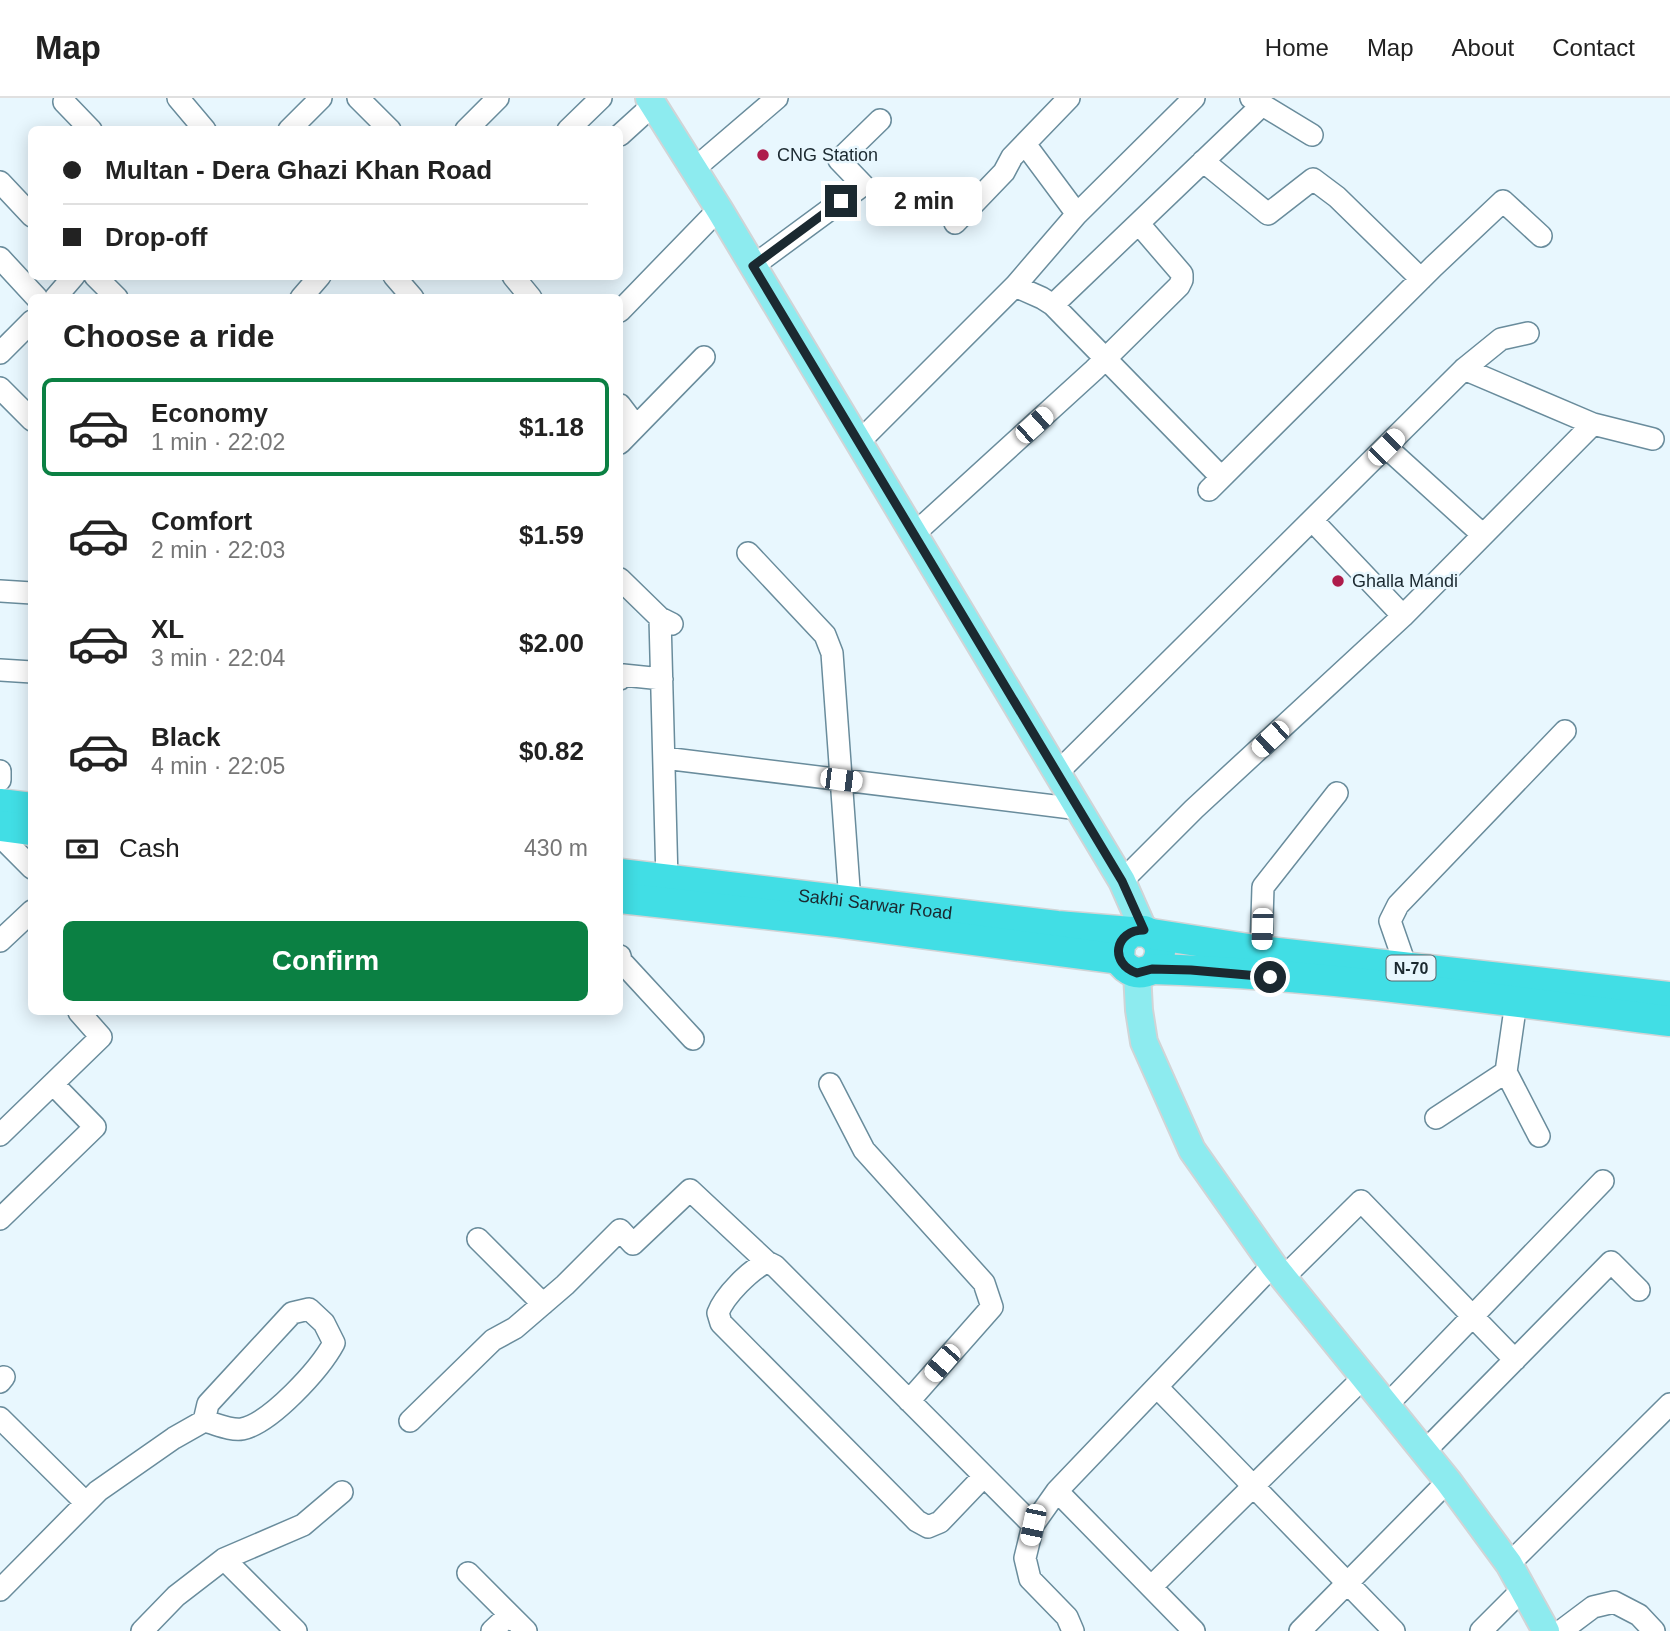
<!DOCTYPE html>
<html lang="en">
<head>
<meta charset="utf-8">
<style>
	:root { --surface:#fff; --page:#f2f2f2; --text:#222; --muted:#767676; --line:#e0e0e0; --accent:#0b8043 }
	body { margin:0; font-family:Helvetica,sans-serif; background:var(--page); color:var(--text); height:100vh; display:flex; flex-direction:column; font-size:26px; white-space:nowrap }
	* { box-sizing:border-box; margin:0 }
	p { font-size:23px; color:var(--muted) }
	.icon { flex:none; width:38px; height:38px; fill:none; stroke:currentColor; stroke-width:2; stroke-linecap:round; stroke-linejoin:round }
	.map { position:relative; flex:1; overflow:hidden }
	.details { position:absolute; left:28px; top:196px; width:595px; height:721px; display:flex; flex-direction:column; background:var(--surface); border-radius:10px; box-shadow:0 4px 18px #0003 }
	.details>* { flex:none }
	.banner { position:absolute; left:28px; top:28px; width:595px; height:154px; border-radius:10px; box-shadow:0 4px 18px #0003; display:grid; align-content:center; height:154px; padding:0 35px; background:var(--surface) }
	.end { position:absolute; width:32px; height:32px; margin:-16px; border:9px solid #1b2930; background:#fff; box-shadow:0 0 0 4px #fff }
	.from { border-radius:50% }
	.bubble { position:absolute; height:49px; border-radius:10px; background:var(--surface); box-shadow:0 4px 18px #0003; font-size:23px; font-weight:600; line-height:49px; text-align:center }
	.car { position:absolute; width:21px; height:42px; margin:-21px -10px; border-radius:9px; box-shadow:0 0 5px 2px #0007; background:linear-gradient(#fff 24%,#345 0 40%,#fff 0 76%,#345 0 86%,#fff 0) }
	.banner b { display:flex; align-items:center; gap:24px; height:66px; font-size:26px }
	.banner b+b { border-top:2px solid var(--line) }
	.banner i { width:18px; height:18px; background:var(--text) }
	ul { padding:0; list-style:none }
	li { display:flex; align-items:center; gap:21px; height:98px; margin:0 14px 10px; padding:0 21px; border:4px solid transparent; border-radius:10px }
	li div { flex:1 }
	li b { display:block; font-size:26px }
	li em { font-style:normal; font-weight:600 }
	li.active { border-color:var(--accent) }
	li>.icon { width:63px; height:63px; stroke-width:1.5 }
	h2 { padding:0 35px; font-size:32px; line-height:84px }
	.pay { display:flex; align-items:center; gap:18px; height:77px; padding:0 35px; font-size:26px }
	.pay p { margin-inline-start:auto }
	.primary-button { display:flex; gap:14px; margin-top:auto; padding:14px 35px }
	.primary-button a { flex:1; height:80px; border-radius:10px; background:var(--accent); color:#fff; font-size:28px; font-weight:600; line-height:80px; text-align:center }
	header { display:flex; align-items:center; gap:42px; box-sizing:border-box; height:98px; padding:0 35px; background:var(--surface); border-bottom:2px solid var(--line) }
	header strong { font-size:33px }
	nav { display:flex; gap:38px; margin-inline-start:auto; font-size:24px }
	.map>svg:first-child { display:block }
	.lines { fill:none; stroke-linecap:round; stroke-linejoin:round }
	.minor-casing { stroke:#698c9c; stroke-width:24 }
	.major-casing { stroke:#d1d4d6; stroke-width:30 }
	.highway-casing { stroke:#d1d4d6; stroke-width:33 }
	.minor { stroke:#fff; stroke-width:21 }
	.major { stroke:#8debef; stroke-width:26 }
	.highway { stroke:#41dee5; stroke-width:30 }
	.route { stroke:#1b2930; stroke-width:9 }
	.poi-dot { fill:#ae1c4b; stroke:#e8f7fe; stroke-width:2.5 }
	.labels { text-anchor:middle; stroke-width:5; stroke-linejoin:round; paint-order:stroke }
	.shield { fill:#e8f7fe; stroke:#58676e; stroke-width:2 }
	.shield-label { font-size:16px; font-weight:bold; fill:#1b2930 }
	.poi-label { font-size:18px; fill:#1b2930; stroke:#e8f7fe; text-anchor:start }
	.street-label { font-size:18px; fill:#1b2930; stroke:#e8f7fe }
</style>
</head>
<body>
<header>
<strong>Map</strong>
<nav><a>Home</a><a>Map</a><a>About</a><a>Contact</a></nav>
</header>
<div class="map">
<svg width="1670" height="1533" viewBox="0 0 1670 1533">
	<rect width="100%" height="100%" fill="#e8f7fe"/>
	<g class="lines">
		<g class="minor-casing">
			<path id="minor" d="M178 0 205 32
				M358 0 390 32
				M1251 0 1312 37
				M64 4 91 32
				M289 32 321 0
				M466 32 498 0
				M568 32 601 0
				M620 37 653 7
				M1025 46 1077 116
				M1203 63 1268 116 1313 81 1337 99 1421 181
				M694 71 777 0
				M0 84 32 118
				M955 125 1004 74 1012 59 1069 0
				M0 160 37 200
				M753 168 863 87 839 62 880 22
				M95 178 117 200
				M394 178 413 200
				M513 178 531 200
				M1015 188 1042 200 1053 207 1221 379
				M55 200 74 178
				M301 200 320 178
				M1053 207 1261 8
				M620 213 719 111
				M0 255 32 223
				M1464 271 1593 326 1653 341
				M0 290 32 322
				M620 307 636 328
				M859 344 1015 188 1077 116 1194 0
				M620 345 704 259
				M1386 349 1483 437
				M1209 392 1434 168 1503 103 1541 138
				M1312 422 1403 518
				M914 436 1094 272 1179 188 1182 182V176L1139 126
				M748 455 825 537 832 555 850 804
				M620 481 660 520 672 526
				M0 493 32 495
				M660 520 667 782
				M0 572 32 574
				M620 581 623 577 662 581
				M664 660 1079 711
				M0 673V682
				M1057 675 1464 271 1501 241 1528 235
				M0 738 32 770
				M1122 783 1194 711 1403 518 1593 326
				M0 843 32 813
				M1261 853 1263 789 1337 695
				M620 858 621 863 693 941
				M1406 869 1390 823 1398 807 1565 633
				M1516 904 1506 974 1539 1038
				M830 986 864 1052 984 1185 992 1209 909 1303
				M1436 1020 1506 974
				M0 1037 101 939 79 914
				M0 1121 95 1029 53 986
				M478 1141 543 1206
				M767 1164C751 1171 724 1198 718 1215L721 1225 917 1423 928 1429 940 1424 984 1378
				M1284 1179 1361 1103 1515 1262
				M0 1284 4 1279
				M1157 1289 1394 1533
				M1387 1307 1603 1083
				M0 1320 86 1405
				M410 1323 493 1242 515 1230 565 1187 620 1132 633 1146 690 1092 767 1164 775 1168 1033 1427
				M1424 1354 1611 1164 1639 1192
				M1057 1393 1194 1533
				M224 1461 296 1533
				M1509 1466 1670 1306
				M468 1475 526 1533
				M1151 1489 1364 1279
				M0 1492 98 1393 174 1340 204 1323C214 1325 231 1333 242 1331 271 1325 320 1271 334 1245L324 1225 309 1211 292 1215 208 1306 204 1323
				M142 1533 176 1498 224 1461 303 1427 342 1394
				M492 1533 509 1517
				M1073 1533 1067 1519 1030 1481 1025 1460 1033 1427 1057 1393 1273 1167
				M1300 1533 1448 1383
				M1481 1533 1523 1491
				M1561 1533 1593 1509 1614 1504 1639 1517 1654 1533"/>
		</g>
		<g class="major-casing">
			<path id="major" d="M649 0 719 111 1122 783 1144 833
				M1137 875 1139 912 1144 944 1192 1052 1273 1167 1448 1383 1509 1466 1546 1533"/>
		</g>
		<g class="highway-casing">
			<g id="highway">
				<path d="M0 706 32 710"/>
				<path d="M0 728 32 732"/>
				<path id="s1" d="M620 776 1057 828 1131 834 1144 833C1162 840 1165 857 1152 871 1138 878 1127 874 1119 861L1120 845 1131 834"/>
				<path d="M620 800 837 824 1119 861"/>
				<path d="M1152 836 1261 853 1670 899"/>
				<path d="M1152 871C1325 876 1498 902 1670 923"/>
			</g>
		</g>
		<use href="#minor" class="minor"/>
		<use href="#major" class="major"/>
		<use href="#highway" class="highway"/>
	</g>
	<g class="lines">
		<path class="route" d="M841 103 753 168 1122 783 1144 832C1114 832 1109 866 1137 875L1152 871 1191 872 1270 879"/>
	</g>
	<g class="poi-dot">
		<circle cx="763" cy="57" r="7"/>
		<circle cx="1338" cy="483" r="7"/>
	</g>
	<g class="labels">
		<rect class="shield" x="1386.5" y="857.5" width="49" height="25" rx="5"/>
		<g class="shield-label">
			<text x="1411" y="876">N-70</text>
		</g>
		<g class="poi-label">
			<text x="777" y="63">CNG Station</text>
			<text x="1352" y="489">Ghalla Mandi</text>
		</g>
		<g class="street-label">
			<text dy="6" stroke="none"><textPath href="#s1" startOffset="257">Sakhi Sarwar Road</textPath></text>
		</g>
	</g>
</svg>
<i class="end from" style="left:1270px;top:879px"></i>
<i class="end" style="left:841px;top:103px"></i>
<div class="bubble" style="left:866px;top:79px;width:116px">2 min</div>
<i class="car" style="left:1034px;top:327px;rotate:48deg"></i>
<i class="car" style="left:1386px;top:349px;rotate:45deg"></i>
<i class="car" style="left:1270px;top:641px;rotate:227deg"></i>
<i class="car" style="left:841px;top:682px;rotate:97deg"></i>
<i class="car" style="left:1262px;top:831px;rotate:182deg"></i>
<i class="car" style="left:942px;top:1265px;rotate:221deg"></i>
<i class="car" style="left:1033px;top:1427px;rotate:192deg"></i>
<div class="banner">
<b><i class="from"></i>Multan - Dera Ghazi Khan Road</b>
<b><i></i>Drop-off</b>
</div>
<section class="details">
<h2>Choose a ride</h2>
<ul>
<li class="active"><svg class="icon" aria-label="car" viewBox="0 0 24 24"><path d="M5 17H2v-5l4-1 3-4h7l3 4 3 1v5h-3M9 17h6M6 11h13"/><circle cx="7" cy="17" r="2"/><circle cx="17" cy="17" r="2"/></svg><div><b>Economy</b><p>1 min · 22:02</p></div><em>$1.18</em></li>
<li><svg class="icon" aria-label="car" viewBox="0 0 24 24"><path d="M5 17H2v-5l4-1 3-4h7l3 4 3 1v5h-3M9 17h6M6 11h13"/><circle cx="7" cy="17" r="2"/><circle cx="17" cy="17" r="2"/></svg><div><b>Comfort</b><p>2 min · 22:03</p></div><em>$1.59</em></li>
<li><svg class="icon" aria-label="car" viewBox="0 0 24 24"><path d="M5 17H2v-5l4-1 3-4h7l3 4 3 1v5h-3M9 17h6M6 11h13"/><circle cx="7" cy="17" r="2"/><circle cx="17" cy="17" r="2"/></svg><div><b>XL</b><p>3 min · 22:04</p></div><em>$2.00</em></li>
<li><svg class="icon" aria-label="car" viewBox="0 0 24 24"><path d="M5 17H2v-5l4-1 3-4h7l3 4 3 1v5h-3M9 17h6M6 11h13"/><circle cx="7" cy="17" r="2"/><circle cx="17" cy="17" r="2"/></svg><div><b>Black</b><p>4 min · 22:05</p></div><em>$0.82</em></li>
</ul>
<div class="pay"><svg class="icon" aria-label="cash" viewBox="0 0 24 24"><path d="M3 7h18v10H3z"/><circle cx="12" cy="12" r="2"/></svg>Cash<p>430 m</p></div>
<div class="primary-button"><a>Confirm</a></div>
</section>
</div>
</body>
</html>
